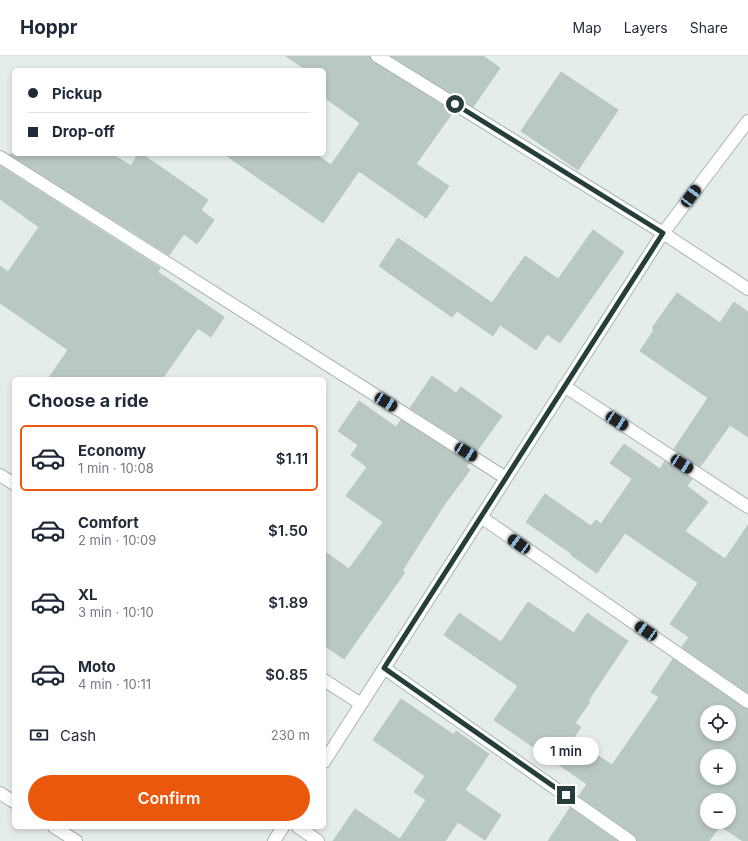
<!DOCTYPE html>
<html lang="en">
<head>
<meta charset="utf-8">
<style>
	:root { --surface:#fff; --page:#f6f6f7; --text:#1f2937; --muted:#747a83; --line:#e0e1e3; --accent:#ea580c }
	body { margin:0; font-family:Inter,sans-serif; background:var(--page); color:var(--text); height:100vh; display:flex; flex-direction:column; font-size:15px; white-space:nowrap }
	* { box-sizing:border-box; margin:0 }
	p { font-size:13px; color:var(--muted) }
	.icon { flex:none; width:22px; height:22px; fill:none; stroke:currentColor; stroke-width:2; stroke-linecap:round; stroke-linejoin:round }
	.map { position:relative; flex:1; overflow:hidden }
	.details { position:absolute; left:12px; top:321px; width:314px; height:452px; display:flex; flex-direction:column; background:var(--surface); border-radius:6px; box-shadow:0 2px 6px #0003 }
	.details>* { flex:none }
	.top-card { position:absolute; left:12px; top:12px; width:314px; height:88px; border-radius:6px; box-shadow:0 2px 6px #0003; display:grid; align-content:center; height:88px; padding:0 16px; background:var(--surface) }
	.tools { position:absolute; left:700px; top:649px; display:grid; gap:8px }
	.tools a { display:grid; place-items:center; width:36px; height:36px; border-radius:50%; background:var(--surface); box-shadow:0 2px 6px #0003; font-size:20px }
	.end { position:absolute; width:18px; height:18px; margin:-9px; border:5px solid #253e3b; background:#fff; box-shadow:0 0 0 2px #fff }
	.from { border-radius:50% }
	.bubble { position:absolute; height:28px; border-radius:14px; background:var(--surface); box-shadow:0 2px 6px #0003; font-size:13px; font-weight:600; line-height:28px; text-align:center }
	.car { position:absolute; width:12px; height:24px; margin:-12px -6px; border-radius:5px; box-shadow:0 0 3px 1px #0007; background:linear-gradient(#222 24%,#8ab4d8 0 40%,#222 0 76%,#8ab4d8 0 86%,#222 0) }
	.top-card b { display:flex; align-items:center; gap:14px; height:38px; font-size:15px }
	.top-card b+b { border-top:1px solid var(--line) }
	.top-card i { width:10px; height:10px; background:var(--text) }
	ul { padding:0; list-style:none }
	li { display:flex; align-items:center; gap:12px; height:66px; margin:0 8px 6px; padding:0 8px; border:2px solid transparent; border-radius:6px }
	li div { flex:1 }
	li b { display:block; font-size:15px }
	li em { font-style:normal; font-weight:600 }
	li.on { border-color:var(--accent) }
	li>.icon { width:36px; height:36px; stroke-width:1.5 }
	h2 { padding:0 16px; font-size:18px; line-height:48px }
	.pay { display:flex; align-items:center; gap:10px; height:44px; padding:0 16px; font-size:15px }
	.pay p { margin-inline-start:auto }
	.primary-button { display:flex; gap:8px; margin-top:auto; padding:8px 16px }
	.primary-button a { flex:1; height:46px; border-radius:24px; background:var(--accent); color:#fff; font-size:16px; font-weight:600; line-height:46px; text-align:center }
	header { display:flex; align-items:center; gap:24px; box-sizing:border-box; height:56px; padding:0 20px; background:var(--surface); border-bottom:1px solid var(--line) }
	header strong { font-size:19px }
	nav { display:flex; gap:22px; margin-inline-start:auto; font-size:14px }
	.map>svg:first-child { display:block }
	.building { fill:#bac8c4; stroke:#b8c7c2; fill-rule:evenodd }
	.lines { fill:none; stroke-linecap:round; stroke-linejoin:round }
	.minor-casing { stroke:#a8b5b3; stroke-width:14 }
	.minor { stroke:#fff; stroke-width:12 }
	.route { stroke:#253e3b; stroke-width:5 }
</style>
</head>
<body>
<header>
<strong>Hoppr</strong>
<nav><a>Map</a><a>Layers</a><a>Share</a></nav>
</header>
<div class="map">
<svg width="748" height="785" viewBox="0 0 748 785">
	<rect width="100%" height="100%" fill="#e5edeb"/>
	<path class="building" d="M286 0H370L371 4 373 6 453 56 416 108 449 130 426 162 359 115 323 167 224 98H316L331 109 360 67 324 41V14H306Z
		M391 0H483L500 12 473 51Z
		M561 16 618 54 578 114 521 75Z
		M9 98H112L131 110 138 98H142L208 144 201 154 214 164 197 188 184 178 169 199Z
		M0 110 160 212 158 216 224 261 211 281 198 272 162 323H48L68 294 0 247V210L8 216 39 171 0 143Z
		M593 174 624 196 560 287 547 278 536 294 500 269 493 280 457 255 452 261 379 210 398 182 492 247 525 200 558 223Z
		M677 237 720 267 734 246 748 256V381L730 369 700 411 674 393 708 342 640 295 654 274 652 272Z
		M432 320 456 337 461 331 502 360 477 395 410 352Z
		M359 345 396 371 401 364 469 407 466 411 470 414 444 449 402 515 405 516 344 603 324 589V495L349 513 383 466 346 440 367 411 351 399 358 389 338 375Z
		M624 388 660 413 665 405 692 423 687 430 708 446 685 475 725 503 748 469V637L682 591 689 581 670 568 698 527 625 477 597 517 571 499 572 498 526 466 545 438 591 470 596 464 601 468 632 423 610 407Z
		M528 546 574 577 587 557 628 585 588 645 590 646 575 667 581 671 573 683 612 709 659 641 651 636 673 603 744 652 748 653V785H743L720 770 709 785H637V782L634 779 579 740 587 728 494 664 518 630 444 579 459 557 501 586ZM707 656H729V678H707ZM707 700H729V722H707ZM707 744H729V766H707Z
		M401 643 454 679 456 675 489 698 465 734 501 759 485 784 458 766 445 785H333L355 753 400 783 426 744 414 736 425 720 373 684Z
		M570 752 617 785H548Z"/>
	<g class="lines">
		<g class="minor-casing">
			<path id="minor" d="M377 0 663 177 748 233
				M0 101 506 422
				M564 330 748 451
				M0 419 14 428
				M481 461 748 646
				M384 612 630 785
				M324 624 361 648
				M324 706 663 177 748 65
				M0 737 14 746
				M54 771 76 785
				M298 771 318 785
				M274 785 283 771"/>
		</g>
		<use href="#minor" class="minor"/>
	</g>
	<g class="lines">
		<path class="route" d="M455 48 663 177 384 612 566 739"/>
	</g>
</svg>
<div class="tools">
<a><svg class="icon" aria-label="locate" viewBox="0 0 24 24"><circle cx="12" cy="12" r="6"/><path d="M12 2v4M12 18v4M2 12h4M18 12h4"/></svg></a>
<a>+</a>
<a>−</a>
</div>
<i class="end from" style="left:455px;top:48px"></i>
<i class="end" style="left:566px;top:739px"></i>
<div class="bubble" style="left:533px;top:681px;width:66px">1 min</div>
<i class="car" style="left:691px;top:140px;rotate:37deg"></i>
<i class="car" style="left:386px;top:346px;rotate:122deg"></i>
<i class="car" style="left:617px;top:365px;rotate:123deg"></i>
<i class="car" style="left:466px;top:396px;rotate:122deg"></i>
<i class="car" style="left:682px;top:408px;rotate:123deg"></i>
<i class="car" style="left:519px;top:488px;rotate:305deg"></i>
<i class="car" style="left:646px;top:575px;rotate:304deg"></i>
<div class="top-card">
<b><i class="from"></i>Pickup</b>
<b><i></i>Drop-off</b>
</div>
<section class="details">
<h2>Choose a ride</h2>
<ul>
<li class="on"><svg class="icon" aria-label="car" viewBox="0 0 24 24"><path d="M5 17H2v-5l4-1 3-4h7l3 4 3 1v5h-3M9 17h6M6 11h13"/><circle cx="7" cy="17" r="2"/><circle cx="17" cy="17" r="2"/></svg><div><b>Economy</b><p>1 min · 10:08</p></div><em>$1.11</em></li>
<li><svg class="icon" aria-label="car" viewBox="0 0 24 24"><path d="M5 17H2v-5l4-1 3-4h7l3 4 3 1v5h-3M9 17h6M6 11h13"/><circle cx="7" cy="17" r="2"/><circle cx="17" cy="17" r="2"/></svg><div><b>Comfort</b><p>2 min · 10:09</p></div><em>$1.50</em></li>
<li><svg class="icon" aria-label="car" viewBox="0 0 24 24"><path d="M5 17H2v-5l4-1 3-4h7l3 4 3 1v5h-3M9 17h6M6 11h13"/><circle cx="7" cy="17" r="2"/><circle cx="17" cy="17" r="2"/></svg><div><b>XL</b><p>3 min · 10:10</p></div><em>$1.89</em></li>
<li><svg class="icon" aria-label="car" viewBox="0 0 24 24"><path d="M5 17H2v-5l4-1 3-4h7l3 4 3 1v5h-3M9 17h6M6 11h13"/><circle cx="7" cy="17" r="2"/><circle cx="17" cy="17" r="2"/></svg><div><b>Moto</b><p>4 min · 10:11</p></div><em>$0.85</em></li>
</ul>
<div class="pay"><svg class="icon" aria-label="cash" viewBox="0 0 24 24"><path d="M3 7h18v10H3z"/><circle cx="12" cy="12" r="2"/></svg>Cash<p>230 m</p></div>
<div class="primary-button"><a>Confirm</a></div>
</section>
</div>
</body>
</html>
